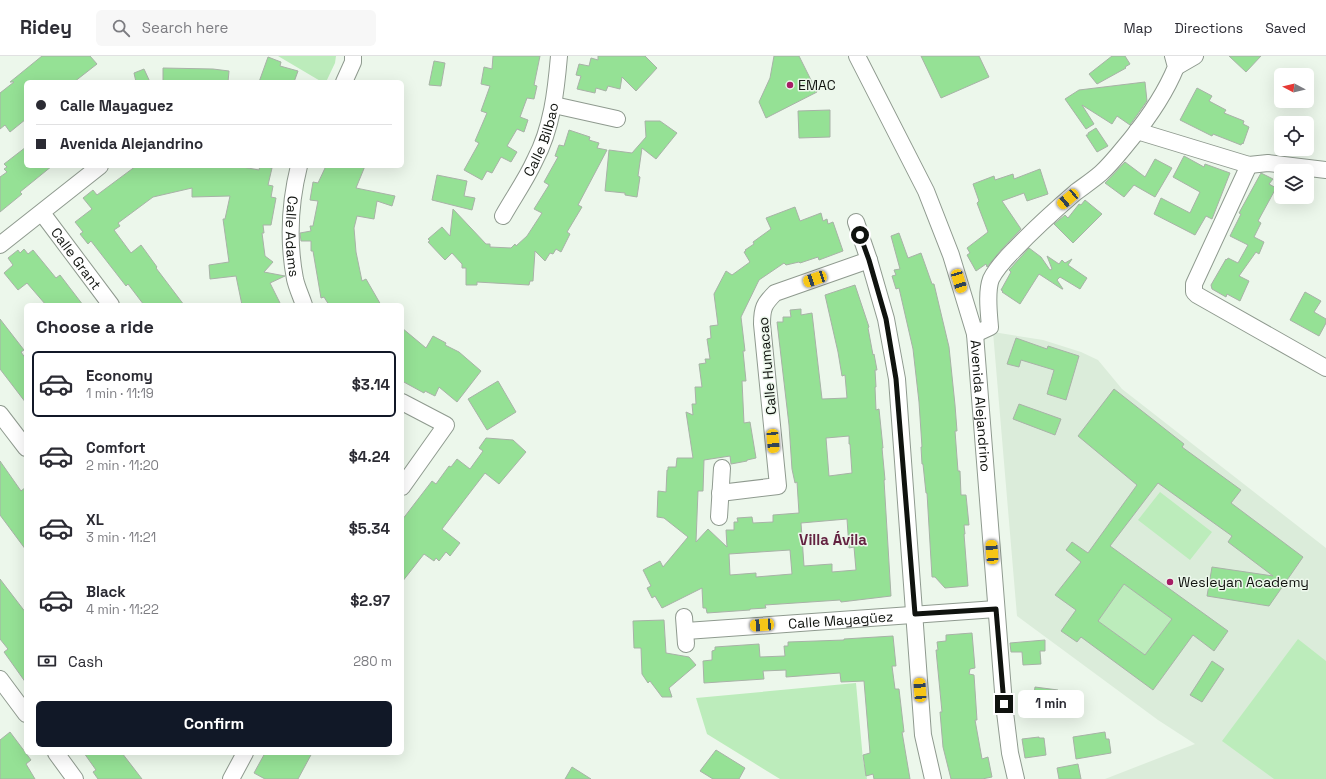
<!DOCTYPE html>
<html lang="en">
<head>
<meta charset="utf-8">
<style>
	:root { --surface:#fff; --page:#f7f7f7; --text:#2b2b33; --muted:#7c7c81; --line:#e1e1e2; --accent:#111827 }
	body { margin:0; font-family:"Space Grotesk",sans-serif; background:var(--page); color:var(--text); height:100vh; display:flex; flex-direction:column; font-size:15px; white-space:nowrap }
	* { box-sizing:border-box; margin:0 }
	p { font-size:13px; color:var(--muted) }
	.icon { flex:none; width:22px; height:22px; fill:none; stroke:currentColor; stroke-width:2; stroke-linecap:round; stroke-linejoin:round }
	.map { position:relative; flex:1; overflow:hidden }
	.side { position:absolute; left:24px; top:247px; width:380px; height:452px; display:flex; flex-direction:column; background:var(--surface); border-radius:6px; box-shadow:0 4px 16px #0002 }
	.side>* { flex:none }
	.banner { position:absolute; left:24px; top:24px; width:380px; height:88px; border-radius:6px; box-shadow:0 4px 16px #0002; display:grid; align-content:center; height:88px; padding:0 12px; background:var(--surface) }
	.needle { width:26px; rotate:277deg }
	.tools { position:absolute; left:1274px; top:12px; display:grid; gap:8px }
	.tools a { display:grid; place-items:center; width:40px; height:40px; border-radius:6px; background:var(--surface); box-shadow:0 4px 16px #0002; font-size:20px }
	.end { position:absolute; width:18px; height:18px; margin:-9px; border:5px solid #10130f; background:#fff; box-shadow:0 0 0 2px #fff }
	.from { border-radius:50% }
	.bubble { position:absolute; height:28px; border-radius:6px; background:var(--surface); box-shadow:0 4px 16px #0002; font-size:13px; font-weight:700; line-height:28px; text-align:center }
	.car { position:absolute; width:12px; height:24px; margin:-12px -6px; border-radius:5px; box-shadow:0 0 3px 1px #0007; background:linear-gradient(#f5c518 24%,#345 0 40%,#f5c518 0 76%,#345 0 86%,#f5c518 0) }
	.banner b { display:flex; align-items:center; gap:14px; height:38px; font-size:15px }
	.banner b+b { border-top:1px solid var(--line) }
	.banner i { width:10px; height:10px; background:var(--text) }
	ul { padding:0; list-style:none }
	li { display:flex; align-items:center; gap:12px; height:66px; margin:0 8px 6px; padding:0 4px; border:2px solid transparent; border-radius:6px }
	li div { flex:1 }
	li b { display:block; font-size:15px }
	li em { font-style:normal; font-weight:700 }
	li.current { border-color:var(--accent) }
	li>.icon { width:36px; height:36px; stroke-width:1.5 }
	h2 { padding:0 12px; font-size:18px; line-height:48px }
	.pay { display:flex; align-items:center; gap:10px; height:44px; padding:0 12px; font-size:15px }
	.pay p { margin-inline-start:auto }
	.action { display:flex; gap:8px; margin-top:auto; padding:8px 12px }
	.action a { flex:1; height:46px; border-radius:6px; background:var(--accent); color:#fff; font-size:16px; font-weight:700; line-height:46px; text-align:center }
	header { display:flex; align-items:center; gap:24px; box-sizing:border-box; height:56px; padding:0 20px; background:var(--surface); border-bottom:1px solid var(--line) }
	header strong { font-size:19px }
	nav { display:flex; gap:22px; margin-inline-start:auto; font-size:14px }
	.search { width:280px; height:36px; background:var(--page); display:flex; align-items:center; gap:10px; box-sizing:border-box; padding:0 14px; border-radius:6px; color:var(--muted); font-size:15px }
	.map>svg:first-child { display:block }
	.built { fill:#dbecda }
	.green { fill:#bcecbb }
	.building { fill:#95e195; stroke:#a8b2a7; fill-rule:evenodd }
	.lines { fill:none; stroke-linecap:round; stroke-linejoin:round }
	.minor-casing { stroke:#8f9a8f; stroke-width:18 }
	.minor { stroke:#fff; stroke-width:16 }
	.route { stroke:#10130f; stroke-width:5 }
	.poi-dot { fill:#a61d65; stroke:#ecf7eb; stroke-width:1.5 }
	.labels { text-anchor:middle; stroke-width:3; stroke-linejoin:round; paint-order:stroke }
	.poi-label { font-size:14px; fill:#10130f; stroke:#ecf7eb; text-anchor:start }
	.street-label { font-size:14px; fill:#10130f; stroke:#ecf7eb }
	.neighbourhood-label { font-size:15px; font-weight:bold; fill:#632240; stroke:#ecf7eb }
</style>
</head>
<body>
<header>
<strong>Ridey</strong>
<div class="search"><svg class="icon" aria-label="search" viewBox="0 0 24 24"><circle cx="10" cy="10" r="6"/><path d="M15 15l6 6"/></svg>Search here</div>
<nav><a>Map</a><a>Directions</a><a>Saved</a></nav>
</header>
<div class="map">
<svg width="1326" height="723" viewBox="0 0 1326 723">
	<rect width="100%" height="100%" fill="#ecf7eb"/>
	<path class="built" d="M993 276 1043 284 1081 296 1098 304 1122 333 1326 492V723H1105L1195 688 1158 664 1017 560Z"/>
	<path class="green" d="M278 0H336L335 7 326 26H322Z
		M1160 436 1212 476 1190 504 1138 464Z
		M1124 528 1172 563 1145 599 1098 565Z
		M1298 583 1326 605V723H1274L1222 685Z
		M856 627 863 704 867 723H780L707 678 696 642Z"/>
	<path class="building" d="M42 0H90L97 8 74 26H26V63L10 76 5 69 0 73V37L14 26H10Z
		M493 0H540L534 29 537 30 534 43 527 42 520 61 528 64 524 76 517 73 507 90 517 96 511 106 501 101 492 117 487 115 482 124 464 114 479 87 475 85 487 57 481 55 490 30 481 28 484 11 492 13Z
		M598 0H645L657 12 636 35 622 21 620 33 608 30 606 35 596 32 595 37 577 33 581 20 576 19 579 8 589 10 591 2 598 4Z
		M774 0H799L817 36 766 62 759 46 770 22Z
		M921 0H979L989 21 941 42Z
		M1112 0H1125L1130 8 1125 11 1126 12 1097 28 1089 18Z
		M1229 0H1261L1246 16Z
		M268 1 281 6 280 10 298 15 294 26H259Z
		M434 5 445 7 441 30 429 29Z
		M163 12 213 13 229 15 228 26H163Z
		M144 13 150 26H136L134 17Z
		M1145 26 1147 45 1130 69 1117 60 1112 68 1082 49 1094 68 1086 73 1065 43 1079 34Z
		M1197 32 1212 40 1209 45 1226 54 1224 57 1244 65 1243 68 1249 71 1243 88 1242 87 1241 89 1213 78 1212 80 1180 64Z
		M830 54V81L799 82 798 55Z
		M645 65H660L677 77 656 103 642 92 638 120 640 121 637 141 625 139V137L605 135 609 94 632 97 646 81Z
		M1096 72 1108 90 1097 96 1086 79H1088V77Z
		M569 74 590 81 589 84 599 87 597 92 607 94 578 149 582 151 567 176 570 178 561 196 556 193 553 198 550 197 545 205 535 195 533 225H530L529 229 477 226V229H466V212H462V208L452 197 445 204 428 186 430 185 428 183 442 171 450 180 453 153 486 188H490V191L511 192 515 188 516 190 527 180 542 157 534 153 549 129 544 126 558 101 555 100 559 89 564 90Z
		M26 91V110H52L20 136 22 138 0 156V121L7 116 4 113 7 111 4 108Z
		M1184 100 1204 111 1205 108 1230 117 1212 163 1206 160 1195 179 1154 158 1161 142 1190 157 1200 136 1173 121Z
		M1155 103 1172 112 1155 141 1134 129 1124 141 1105 127 1125 106 1145 121Z
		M136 110H237L259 114 260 110 272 112 268 129 273 130 271 141 276 142 271 169H263L264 177H262L265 200 273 206 264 216 285 220 270 227 281 249H242L236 220 210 223 209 209 229 206 223 163H225L230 140 192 141V132L153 141 118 167 120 170 114 174 131 197 141 189 157 211 156 212 184 249H144L128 228 126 230 91 185 88 188 80 178 83 176 75 166 92 153 83 142 93 134 97 139Z
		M326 110H365L356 132 395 140 392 150 377 145 374 163 357 160 354 172 356 196 362 225 366 223 381 249H329L324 241 321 242 313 195H311V185H301L300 177 311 175 310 170H313L318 145 310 144 313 126 318 127Z
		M1040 113 1048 138 1027 145 1024 137 1002 145 1021 173 1001 194 987 211 986 208 976 215 967 199 970 197 967 192 988 176 977 147 979 145 973 128 994 120 995 124 1013 118 1014 123Z
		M1261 117 1273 123 1269 128 1276 132 1258 165 1261 167 1254 181 1264 186 1259 198 1256 196 1239 220 1249 225 1240 245 1227 238 1226 241 1212 233 1211 229 1226 203 1227 204 1228 202 1238 207 1248 189 1230 180 1241 158 1239 157Z
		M437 119 467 125 464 140 475 142 472 154 432 144Z
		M1085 144 1102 158 1073 187 1054 168 1065 159 1068 162 1079 148 1081 149Z
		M795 151 800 165 821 157 823 165 827 163 828 168 833 166 843 195 819 204 818 201 800 207 799 206 786 209 784 207 759 224 741 261 745 295H743L746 325H742L744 367 750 366 756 402 747 404V405L731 408 730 400 704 404 703 435H698L696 486 708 473 727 491 726 474H734V466H738L737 462 752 461 753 467 773 466V459L799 457 797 426 795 427 792 413 789 369 777 266H783V261H791L790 254 801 253V259L812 257 822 343 847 342 845 319 842 320 838 296 825 239 855 229 869 271 868 272 873 299 874 298 877 314H875L876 331H875L876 354 879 353 883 392H882L885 424H884L891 540 841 546 840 544 765 549 766 552 750 553V554L707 557 706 552H703L702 532 662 552 655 540 652 542 647 532 651 530 643 514 660 505 663 511 688 481 664 462 657 461 658 435 666 436 667 414H668V411H676L677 402H693L686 356 693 359 692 348H696L695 331H702L699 308 706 307 705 303H710L707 283 711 282 710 270 718 269 714 238 726 215 732 219 750 206 744 196 746 195 745 194 754 188 753 186 771 173 766 162ZM849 380V388H850L852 417 829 420 826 382ZM847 463 849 492 854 491 856 514 832 516V508L804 510 801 467ZM790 494 792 518 756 521V517L730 519 729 498Z
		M899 177 908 202 921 197 932 228H934L949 291 955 349 957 375H955L958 415H960L961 439H966L969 469H964L965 478H964L968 530 945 532 935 521H932L927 437H926L923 408H922L921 391H922L919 346 913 293 899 232 896 233 892 220 896 219 894 214 900 213 891 180Z
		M1029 192 1041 201 1050 214 1052 213 1047 200 1059 208 1062 204 1065 207 1072 203 1068 209 1087 222 1080 233 1060 221 1057 224 1063 233H1062L1039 218 1020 248 1002 236 1003 235 1001 234 1011 216 1009 214Z
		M24 193 28 198 33 194 56 222 60 219 83 249H46L27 227 18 234 4 217 13 209 8 202 18 194 20 197Z
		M1305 236 1321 245 1314 256 1326 263V267L1319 280 1290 264Z
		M0 263 24 294 21 296 26 303V347L0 313Z
		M402 272 426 292 433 280 446 287 445 289 459 296 481 315 457 346 439 331 435 340 425 335 424 337 402 325Z
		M1016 282 1047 293 1048 290 1079 300 1066 344 1047 338 1054 314 1021 304 1019 311 1007 308Z
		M498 325 516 356 487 374 468 343Z
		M1114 333 1184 388 1182 391 1241 434 1231 447 1303 501 1269 550 1207 540 1212 511 1273 520 1228 486 1232 480 1158 427 1110 490 1228 575 1214 595 1193 579 1153 634 1081 581 1077 586 1061 575 1076 554 1055 539 1081 506 1066 494 1072 486 1088 497 1137 429 1078 380ZM1124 528 1172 563 1145 599 1098 565Z
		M1019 348 1061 363 1055 379 1013 363Z
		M486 382 513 384 526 396 499 428 485 417 442 473 460 487 450 500 446 496 439 505 436 502 434 505 424 498 402 526V464L432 425 436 428 449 410 451 411 457 403 470 413 483 395 479 392Z
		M0 405 21 435 26 431V494L0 459Z
		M0 523 26 557V627L4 596 8 593 0 583Z
		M664 564 666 597 689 601 696 609 669 632 672 641H662L650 625 648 627 642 618 641 592H634L633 565Z
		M972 577 975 612 970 613 969 618 974 619 977 664H975L982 703 988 701 992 721 982 723H951L943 691 940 656H942L936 594H938L937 586 946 585V579Z
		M893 580 896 610H892L895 633H899L904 676H902L910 723H874L873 718 866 720 863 699 870 697 864 625 841 626 840 617 786 621V614L763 615 764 623 704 627 703 605 712 604V595L715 594V591L759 588 760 601 785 600 784 590H788V586L844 584V583Z
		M1045 584V595H1040L1041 608 1023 609 1022 596H1011L1010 587Z
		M1212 605 1224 613 1202 646 1190 639Z
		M1035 631 1058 634 1053 661 1031 658Z
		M10 676 31 704 26 708 35 723H0V684Z
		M1105 676 1106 683H1109L1111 697 1076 703 1073 681Z
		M1039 681V682H1044L1046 699 1025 702 1022 683Z
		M716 694 745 712 739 723H713L700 715Z
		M84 697H122L142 723H98L93 716 96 714Z
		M265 697H312L298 723H265L254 717Z
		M1078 708 1081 723H1059L1057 712Z
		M572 711 591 723H565Z"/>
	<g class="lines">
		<g class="minor-casing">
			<g id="minor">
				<path id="s1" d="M857 0 926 135 951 199 975 278 1004 648 1010 697 1016 723"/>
				<path d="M1176 11 1195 0"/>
				<path d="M344 26 353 6V0"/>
				<path d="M554 49 617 63"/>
				<path d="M1137 75 1249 109 1268 107 1326 114"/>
				<path d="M1249 109 1194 228V236L1197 239 1326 312"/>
				<path id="s2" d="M299 110C290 146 288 186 295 223 297 232 301 240 304 249"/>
				<path id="s3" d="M42 157 111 249"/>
				<path id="s4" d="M503 160C513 142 526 124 535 104 552 72 556 35 559 0"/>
				<path d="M856 166 869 204 886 263 897 323 923 679 933 723"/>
				<path d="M0 189 100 110"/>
				<path d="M975 278 990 271C989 258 986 236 991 223 996 213 1006 202 1014 194 1034 173 1055 154 1076 136 1084 130 1093 124 1101 117 1112 107 1121 95 1131 83 1149 61 1165 38 1176 11L1173 0"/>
				<path d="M402 346 446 369 402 431"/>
				<path d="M0 358 26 392"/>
				<path d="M720 437 778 430 762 268C762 252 764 248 775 237L869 204"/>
				<path d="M719 461 722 412"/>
				<path d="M684 561 686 588"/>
				<path id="s5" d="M686 575 996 553"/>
				<path d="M0 623 26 658"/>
				<path d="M56 697 75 723"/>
				<path d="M231 723 245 697"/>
			</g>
		</g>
		<use href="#minor" class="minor"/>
	</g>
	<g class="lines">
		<path class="route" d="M860 179 869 204 886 263 896 323 915 558 996 553 1004 648"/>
	</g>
	<g class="poi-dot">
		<circle cx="790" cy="29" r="4"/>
		<circle cx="1170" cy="526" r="4"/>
	</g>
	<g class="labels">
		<g class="poi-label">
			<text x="798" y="34">EMAC</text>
			<text x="1178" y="531">Wesleyan Academy</text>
		</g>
		<g class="street-label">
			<text dy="5" stroke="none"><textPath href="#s4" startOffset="86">Calle Bilbao</textPath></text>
			<text dy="5" stroke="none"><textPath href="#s2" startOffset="71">Calle Adams</textPath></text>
			<text dy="5" stroke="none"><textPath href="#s3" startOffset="57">Calle Grant</textPath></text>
			<text transform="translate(767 310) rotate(-95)" y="5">Calle Humacao</text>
			<text dy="5" stroke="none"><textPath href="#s1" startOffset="375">Avenida Alejandrino</textPath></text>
			<text dy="5" stroke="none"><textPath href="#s5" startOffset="155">Calle Mayagüez</textPath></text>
		</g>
		<g class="neighbourhood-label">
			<text x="833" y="489">Villa Ávila</text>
		</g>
	</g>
</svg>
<div class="tools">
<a><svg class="needle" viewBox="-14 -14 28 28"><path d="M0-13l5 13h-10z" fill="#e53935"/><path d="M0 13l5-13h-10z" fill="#7c7c81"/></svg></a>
<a><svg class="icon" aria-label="locate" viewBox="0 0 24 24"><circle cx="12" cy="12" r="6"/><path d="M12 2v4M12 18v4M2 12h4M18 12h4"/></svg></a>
<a><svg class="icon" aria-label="layers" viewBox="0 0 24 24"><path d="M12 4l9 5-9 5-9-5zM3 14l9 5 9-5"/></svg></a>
</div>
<i class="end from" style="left:860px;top:179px"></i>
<i class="end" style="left:1004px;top:648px"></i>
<div class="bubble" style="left:1018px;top:634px;width:66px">1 min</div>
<i class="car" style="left:1068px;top:143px;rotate:230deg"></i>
<i class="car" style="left:815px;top:223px;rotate:251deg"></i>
<i class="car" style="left:959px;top:225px;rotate:163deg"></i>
<i class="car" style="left:773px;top:385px;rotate:175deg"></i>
<i class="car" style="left:992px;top:496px;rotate:356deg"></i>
<i class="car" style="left:762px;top:569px;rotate:266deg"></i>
<i class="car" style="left:920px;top:634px;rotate:356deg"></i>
<div class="banner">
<b><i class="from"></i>Calle Mayaguez</b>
<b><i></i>Avenida Alejandrino</b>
</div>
<section class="side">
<h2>Choose a ride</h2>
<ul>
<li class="current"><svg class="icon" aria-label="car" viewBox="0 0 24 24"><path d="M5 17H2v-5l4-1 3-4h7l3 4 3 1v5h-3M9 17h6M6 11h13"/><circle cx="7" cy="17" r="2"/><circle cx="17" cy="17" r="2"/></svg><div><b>Economy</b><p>1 min · 11:19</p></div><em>$3.14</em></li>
<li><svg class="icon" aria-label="car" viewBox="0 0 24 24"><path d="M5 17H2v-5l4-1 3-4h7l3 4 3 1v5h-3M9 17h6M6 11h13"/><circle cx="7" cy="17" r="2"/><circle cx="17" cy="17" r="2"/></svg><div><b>Comfort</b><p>2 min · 11:20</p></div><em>$4.24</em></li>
<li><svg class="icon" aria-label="car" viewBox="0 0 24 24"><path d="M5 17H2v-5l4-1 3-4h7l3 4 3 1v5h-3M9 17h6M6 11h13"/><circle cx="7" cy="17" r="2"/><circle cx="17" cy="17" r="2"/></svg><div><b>XL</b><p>3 min · 11:21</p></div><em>$5.34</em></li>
<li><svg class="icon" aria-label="car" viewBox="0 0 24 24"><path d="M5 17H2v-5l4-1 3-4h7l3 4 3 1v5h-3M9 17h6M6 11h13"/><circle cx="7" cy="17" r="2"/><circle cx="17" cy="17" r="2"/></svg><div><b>Black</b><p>4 min · 11:22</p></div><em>$2.97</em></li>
</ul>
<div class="pay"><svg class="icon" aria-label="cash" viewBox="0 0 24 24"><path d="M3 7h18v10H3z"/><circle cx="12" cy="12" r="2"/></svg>Cash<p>280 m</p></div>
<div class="action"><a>Confirm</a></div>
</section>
</div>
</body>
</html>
